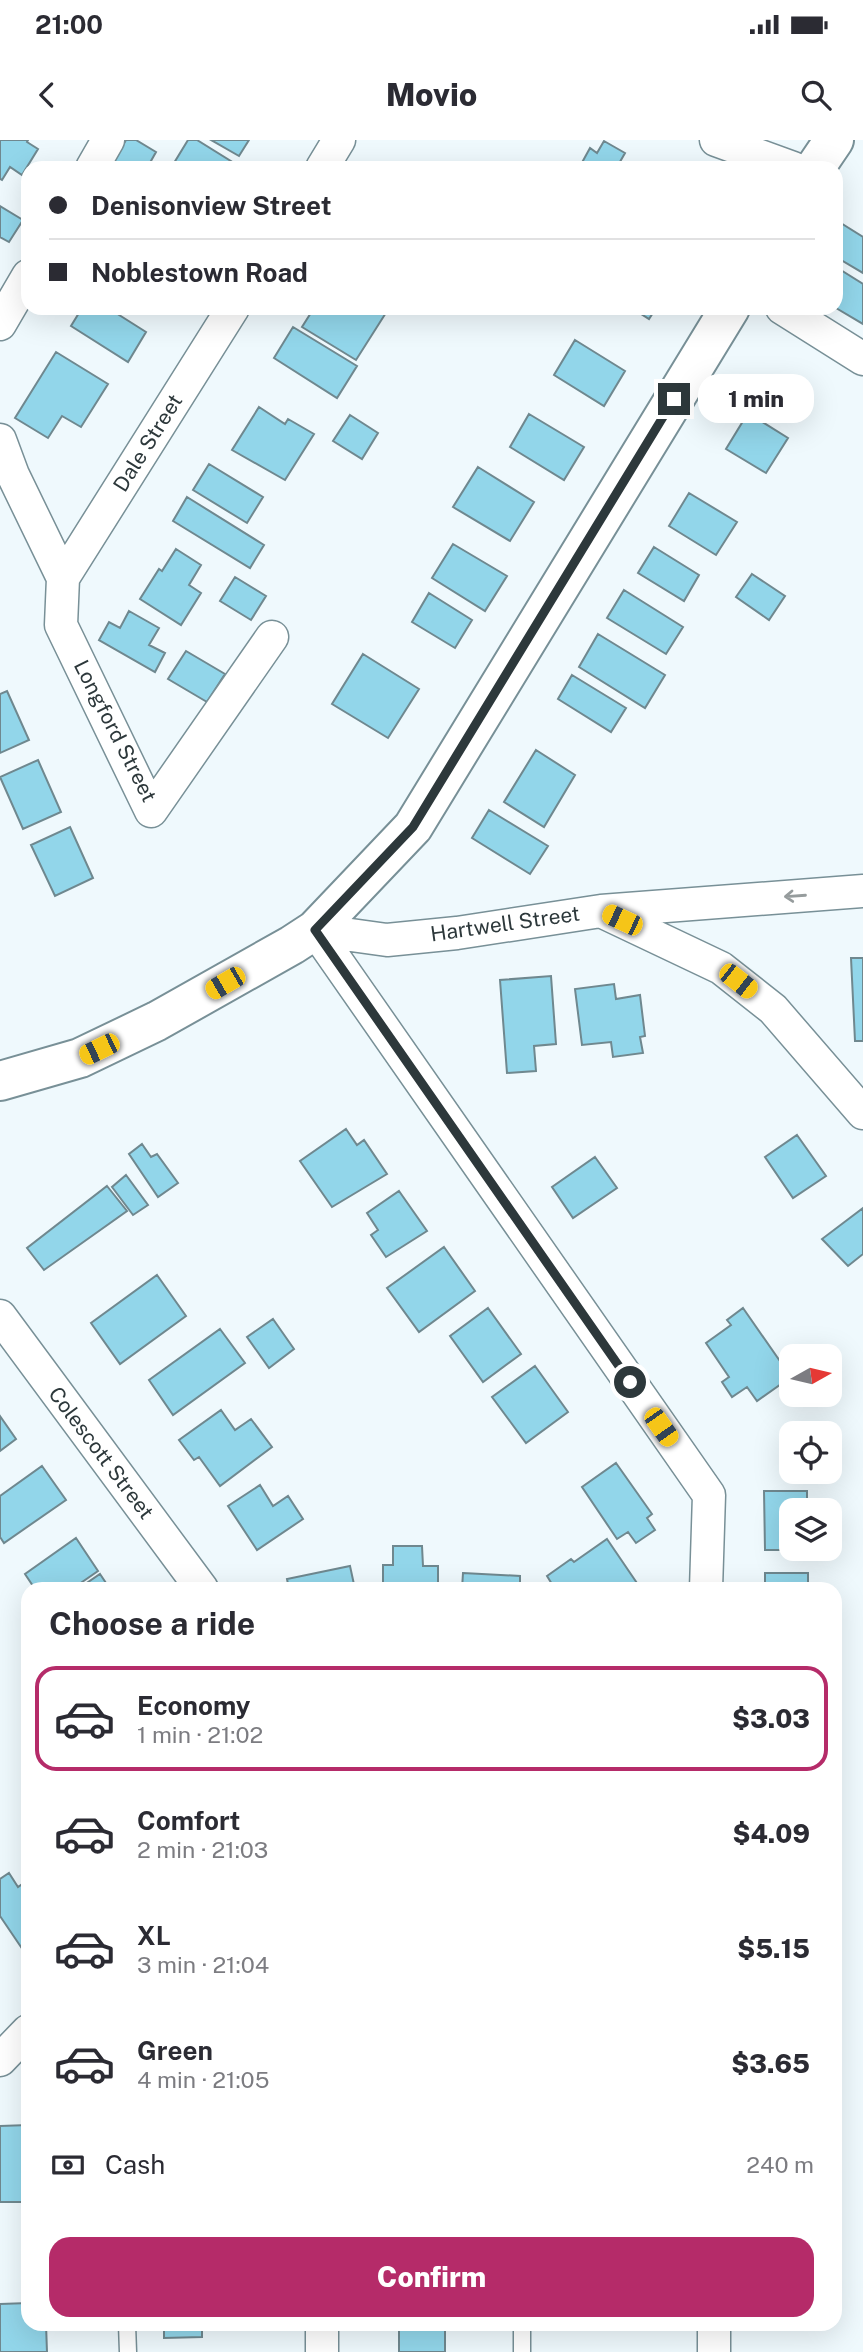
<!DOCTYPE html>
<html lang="en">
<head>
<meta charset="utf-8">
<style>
	:root { --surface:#fff; --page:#f2f2f3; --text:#2b2b33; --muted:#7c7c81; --line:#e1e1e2; --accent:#b52b69 }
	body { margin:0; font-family:"Public Sans",sans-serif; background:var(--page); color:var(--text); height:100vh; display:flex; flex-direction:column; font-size:26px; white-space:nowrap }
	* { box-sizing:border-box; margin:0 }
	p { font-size:23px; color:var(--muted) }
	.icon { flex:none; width:38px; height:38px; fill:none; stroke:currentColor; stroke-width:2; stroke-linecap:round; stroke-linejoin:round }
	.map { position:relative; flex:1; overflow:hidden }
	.drawer { position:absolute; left:21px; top:1442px; width:821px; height:749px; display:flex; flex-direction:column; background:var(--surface); border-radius:21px; box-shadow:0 7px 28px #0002 }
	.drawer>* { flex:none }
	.banner { position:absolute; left:21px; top:21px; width:822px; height:154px; border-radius:21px; box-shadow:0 7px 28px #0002; display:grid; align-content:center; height:154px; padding:0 28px; background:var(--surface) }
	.needle { width:46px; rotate:82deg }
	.fabs { position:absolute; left:779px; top:1204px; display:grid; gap:14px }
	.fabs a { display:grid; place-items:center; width:63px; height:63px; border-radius:14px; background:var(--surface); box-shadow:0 7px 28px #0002; font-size:35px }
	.end { position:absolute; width:32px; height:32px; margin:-16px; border:9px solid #2d383b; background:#fff; box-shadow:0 0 0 4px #fff }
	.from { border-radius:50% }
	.bubble { position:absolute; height:49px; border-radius:21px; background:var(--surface); box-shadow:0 7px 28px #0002; font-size:23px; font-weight:800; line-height:49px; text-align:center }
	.car { position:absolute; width:21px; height:42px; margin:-21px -10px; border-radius:9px; box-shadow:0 0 5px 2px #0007; background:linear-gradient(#f5c518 24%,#345 0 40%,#f5c518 0 76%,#345 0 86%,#f5c518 0) }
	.banner b { display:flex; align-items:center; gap:24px; height:66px; font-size:26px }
	.banner b+b { border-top:2px solid var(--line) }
	.banner i { width:18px; height:18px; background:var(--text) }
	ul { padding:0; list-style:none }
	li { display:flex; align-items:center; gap:21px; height:105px; margin:0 14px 10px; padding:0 14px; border:4px solid transparent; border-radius:21px }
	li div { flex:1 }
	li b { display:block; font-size:26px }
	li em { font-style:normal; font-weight:800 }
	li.current { border-color:var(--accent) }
	li>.icon { width:63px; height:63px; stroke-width:1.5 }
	h2 { padding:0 28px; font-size:32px; line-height:84px }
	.pay { display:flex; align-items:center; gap:18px; height:77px; padding:0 28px; font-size:26px }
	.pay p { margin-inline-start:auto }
	.primary-button { display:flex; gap:14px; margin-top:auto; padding:14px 28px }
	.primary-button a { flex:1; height:80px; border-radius:21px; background:var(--accent); color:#fff; font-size:28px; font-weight:800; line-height:80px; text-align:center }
	.status { display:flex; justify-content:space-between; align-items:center; height:49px; padding:0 35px; background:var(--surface); direction:ltr }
	.status svg { height:19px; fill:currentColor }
	header { display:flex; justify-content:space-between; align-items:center; height:91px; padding:0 28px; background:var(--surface); font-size:32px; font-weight:800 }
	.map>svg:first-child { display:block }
	.building { fill:#92d6ea; stroke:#6f888f; stroke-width:2 }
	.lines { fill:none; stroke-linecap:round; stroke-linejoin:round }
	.service-casing { stroke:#789097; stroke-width:19 }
	.minor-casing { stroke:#789097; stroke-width:35 }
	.secondary-casing { stroke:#789097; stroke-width:42 }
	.service { stroke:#fff; stroke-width:16 }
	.minor { stroke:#fff; stroke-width:32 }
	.secondary { stroke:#fff; stroke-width:38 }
	.oneway { stroke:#969c9d }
	.route { stroke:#2d383b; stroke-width:9 }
	.labels { text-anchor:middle; stroke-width:5; stroke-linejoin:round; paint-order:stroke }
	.street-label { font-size:21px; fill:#2d383b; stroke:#fff }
</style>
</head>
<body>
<div class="status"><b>21:00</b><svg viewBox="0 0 49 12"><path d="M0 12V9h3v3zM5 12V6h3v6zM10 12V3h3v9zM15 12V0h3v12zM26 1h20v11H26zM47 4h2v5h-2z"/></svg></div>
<header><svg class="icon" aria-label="back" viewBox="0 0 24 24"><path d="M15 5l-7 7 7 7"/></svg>Movio<svg class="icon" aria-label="search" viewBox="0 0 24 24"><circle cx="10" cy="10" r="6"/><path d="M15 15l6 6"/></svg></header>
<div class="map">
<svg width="863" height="2212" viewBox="0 0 863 2212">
	<rect width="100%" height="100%" fill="#eff9fd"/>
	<path class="building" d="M0 0H28L27 2 38 9 22 35 10 27 2 40 0 39Z
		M126 0H136L156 12 147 28H123L113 22Z
		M188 0H197L242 28H182L174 23Z
		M211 0H249L239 16Z
		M604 1 625 13 617 27 619 28H579L590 8 597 13Z
		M0 66 23 80 9 102 0 97Z
		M836 80 863 97V133L836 117Z
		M836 127 863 144V184L836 168Z
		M82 168H108L146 192 128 222 71 186Z
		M314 168H389L356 220 302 187Z
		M632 168H656L649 179Z
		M293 187 357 226 337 258 274 218Z
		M575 200 625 231 604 266 554 235Z
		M56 212 108 244 81 287 62 276 48 298 15 278Z
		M259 267 285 284 288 279 314 294 285 340 232 310Z
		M748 273 788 298 766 333 726 309Z
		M529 274 584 307 564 340 510 307Z
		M350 275 378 293 362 319 333 301Z
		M209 324 263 357 247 383 193 350Z
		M478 327 534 362 510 401 453 367Z
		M689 353 737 382 716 415 669 386Z
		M187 357 264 405 250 428 173 381Z
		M453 404 507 436 485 471 432 438Z
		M654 407 699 435 684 461 638 433Z
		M176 409 201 425 189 445 201 453 181 485 140 459 159 429 162 431Z
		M752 434 785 456 769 480 736 457Z
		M235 437 266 456 251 480 220 461Z
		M624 450 683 487 666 514 607 478Z
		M429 453 472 480 455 508 412 482Z
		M129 471 159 488 149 505 165 513 155 532 99 500 109 482 120 488Z
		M598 494 665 535 645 568 579 527Z
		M186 511 225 534 207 562 168 539Z
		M363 514 419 549 388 598 332 564Z
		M572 535 626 568 611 592 558 559Z
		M7 551 29 600 0 613V554Z
		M536 610 575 635 544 687 504 662Z
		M38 620 61 672 23 689 0 637Z
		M489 670 548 706 530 734 472 698Z
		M70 687 93 738 55 756 31 705Z
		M851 818H863V901H855Z
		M551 836 556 904 534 906 536 931 507 933 500 840Z
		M614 844 616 859 640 855 645 896 640 897 643 913 613 917 611 902 582 905 575 849Z
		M346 989 357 1005 364 1000 387 1034 332 1067 300 1021Z
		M797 995 826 1036 793 1058 765 1017Z
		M142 1004 151 1017 157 1014 178 1043 158 1057 129 1014Z
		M595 1017 617 1048 573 1078 552 1047Z
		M126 1035 148 1065 133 1075 112 1047Z
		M107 1046 127 1071 44 1130 27 1108Z
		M399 1051 427 1091 386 1117 371 1095 378 1090 367 1073Z
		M863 1068V1114L848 1126 822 1099Z
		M444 1107 475 1151 419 1192 387 1148Z
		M157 1135 186 1176 120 1224 91 1183Z
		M488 1168 521 1214 483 1242 450 1196Z
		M743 1168 791 1237 757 1261 747 1247 732 1257 722 1242 729 1237 706 1203 731 1185 727 1180Z
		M273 1179 294 1209 269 1228 247 1197Z
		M220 1189 245 1223 173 1275 149 1240Z
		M535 1226 568 1272 526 1303 492 1257Z
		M221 1270 235 1290 251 1279 272 1307 220 1346 199 1317 194 1320 179 1300Z
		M0 1276 16 1299 0 1311Z
		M616 1323 652 1374 647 1378 655 1390 636 1403 628 1392 617 1399 582 1347Z
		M42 1326 66 1360 4 1403 0 1397V1356Z
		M260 1345 273 1366 288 1356 303 1379 257 1410 228 1366Z
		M764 1351H807V1370H791V1409L808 1410H765Z
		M76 1398 98 1431 72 1449H35L25 1434Z
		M607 1399 641 1449H555L547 1436 571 1419 574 1422Z
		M393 1406H422L423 1426H438V1449H383V1425H393Z
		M350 1426 355 1449H289L287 1439Z
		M463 1433 520 1436V1449H462Z
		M765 1433H808V1449H765Z
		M100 1434 110 1449H78Z
		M9 1733 18 1747 28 1740V1807L23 1810 0 1776V1739Z
		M835 1886H841V1913H835Z
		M28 1985V2062H0V1986Z
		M28 2163V2184H46L47 2212H0V2164Z
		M164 2184H202V2197L164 2198Z
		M399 2184H445V2212H399Z"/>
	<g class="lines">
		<g class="service-casing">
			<path id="service" d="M127 2184 128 2212
				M522 2184V2212"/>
		</g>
		<g class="minor-casing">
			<path id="minor" d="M716 0 793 28
				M92 28 108 0
				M322 28 339 0
				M782 168 863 219
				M0 184 28 136
				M0 300 13 335 63 438 61 485 151 671 272 497
				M63 438 233 168
				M603 772 721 828 773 869 863 973
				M315 790 709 1355 706 1449
				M315 790 387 800 457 793 601 771 863 751
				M0 1176 202 1449
				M0 1920 28 1891
				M322 2184V2212
				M714 2184V2212"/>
		</g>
		<g class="secondary-casing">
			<path id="secondary" d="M815 28 834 0
				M0 941 80 918 157 881 292 805 315 790 413 687 730 168"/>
		</g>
		<use href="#service" class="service"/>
		<use href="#minor" class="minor"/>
		<use href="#secondary" class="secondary"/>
	</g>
	<defs><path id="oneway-shaft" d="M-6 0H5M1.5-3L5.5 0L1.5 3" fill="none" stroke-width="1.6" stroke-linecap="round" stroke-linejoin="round" transform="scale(1.75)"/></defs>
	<use class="oneway" href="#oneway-shaft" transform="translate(795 756) rotate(176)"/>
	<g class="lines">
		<path class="route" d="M630 1242 315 790 413 687 674 259"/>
	</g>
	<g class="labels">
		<g class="street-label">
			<text transform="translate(148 303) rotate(-58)" y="7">Dale Street</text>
			<text transform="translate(115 591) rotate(63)" y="7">Longford Street</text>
			<text transform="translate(505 784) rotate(-8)" y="7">Hartwell Street</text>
			<text transform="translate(101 1313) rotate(53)" y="7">Colescott Street</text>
		</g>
	</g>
</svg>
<div class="fabs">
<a><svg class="needle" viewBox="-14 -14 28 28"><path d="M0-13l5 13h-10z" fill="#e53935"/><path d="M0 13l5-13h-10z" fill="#7c7c81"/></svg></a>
<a><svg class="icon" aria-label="locate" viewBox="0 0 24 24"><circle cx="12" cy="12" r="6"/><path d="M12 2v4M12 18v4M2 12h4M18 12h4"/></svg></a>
<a><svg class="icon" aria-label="layers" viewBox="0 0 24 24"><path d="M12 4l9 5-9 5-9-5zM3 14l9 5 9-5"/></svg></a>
</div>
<i class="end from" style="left:630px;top:1242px"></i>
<i class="end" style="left:674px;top:259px"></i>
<div class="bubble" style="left:698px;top:234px;width:116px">1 min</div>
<i class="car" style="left:622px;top:780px;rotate:295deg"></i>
<i class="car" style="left:738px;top:841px;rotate:128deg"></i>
<i class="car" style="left:225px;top:843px;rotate:240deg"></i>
<i class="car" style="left:99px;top:909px;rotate:244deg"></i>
<i class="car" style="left:661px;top:1287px;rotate:145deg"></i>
<div class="banner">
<b><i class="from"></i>Denisonview Street</b>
<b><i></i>Noblestown Road</b>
</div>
<section class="drawer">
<h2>Choose a ride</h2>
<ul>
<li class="current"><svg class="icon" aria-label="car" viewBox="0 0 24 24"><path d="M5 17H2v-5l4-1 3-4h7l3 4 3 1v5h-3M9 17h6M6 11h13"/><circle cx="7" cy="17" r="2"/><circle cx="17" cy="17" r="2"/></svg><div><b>Economy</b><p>1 min · 21:02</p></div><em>$3.03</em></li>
<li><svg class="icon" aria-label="car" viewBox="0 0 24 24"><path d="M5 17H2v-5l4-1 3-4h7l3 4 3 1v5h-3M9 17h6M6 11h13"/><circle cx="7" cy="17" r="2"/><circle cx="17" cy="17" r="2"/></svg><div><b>Comfort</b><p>2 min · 21:03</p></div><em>$4.09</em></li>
<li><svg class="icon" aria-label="car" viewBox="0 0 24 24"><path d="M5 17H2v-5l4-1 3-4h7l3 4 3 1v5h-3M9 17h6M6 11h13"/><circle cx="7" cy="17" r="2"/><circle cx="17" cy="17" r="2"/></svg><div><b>XL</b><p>3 min · 21:04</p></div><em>$5.15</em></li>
<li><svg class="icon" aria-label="car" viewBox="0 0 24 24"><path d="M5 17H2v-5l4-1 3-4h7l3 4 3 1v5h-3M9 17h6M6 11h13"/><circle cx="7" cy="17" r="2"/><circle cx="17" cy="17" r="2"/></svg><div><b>Green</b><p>4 min · 21:05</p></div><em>$3.65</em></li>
</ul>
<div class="pay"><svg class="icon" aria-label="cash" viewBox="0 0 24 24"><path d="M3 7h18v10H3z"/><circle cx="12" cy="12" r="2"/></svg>Cash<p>240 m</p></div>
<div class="primary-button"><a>Confirm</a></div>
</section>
</div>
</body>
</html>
